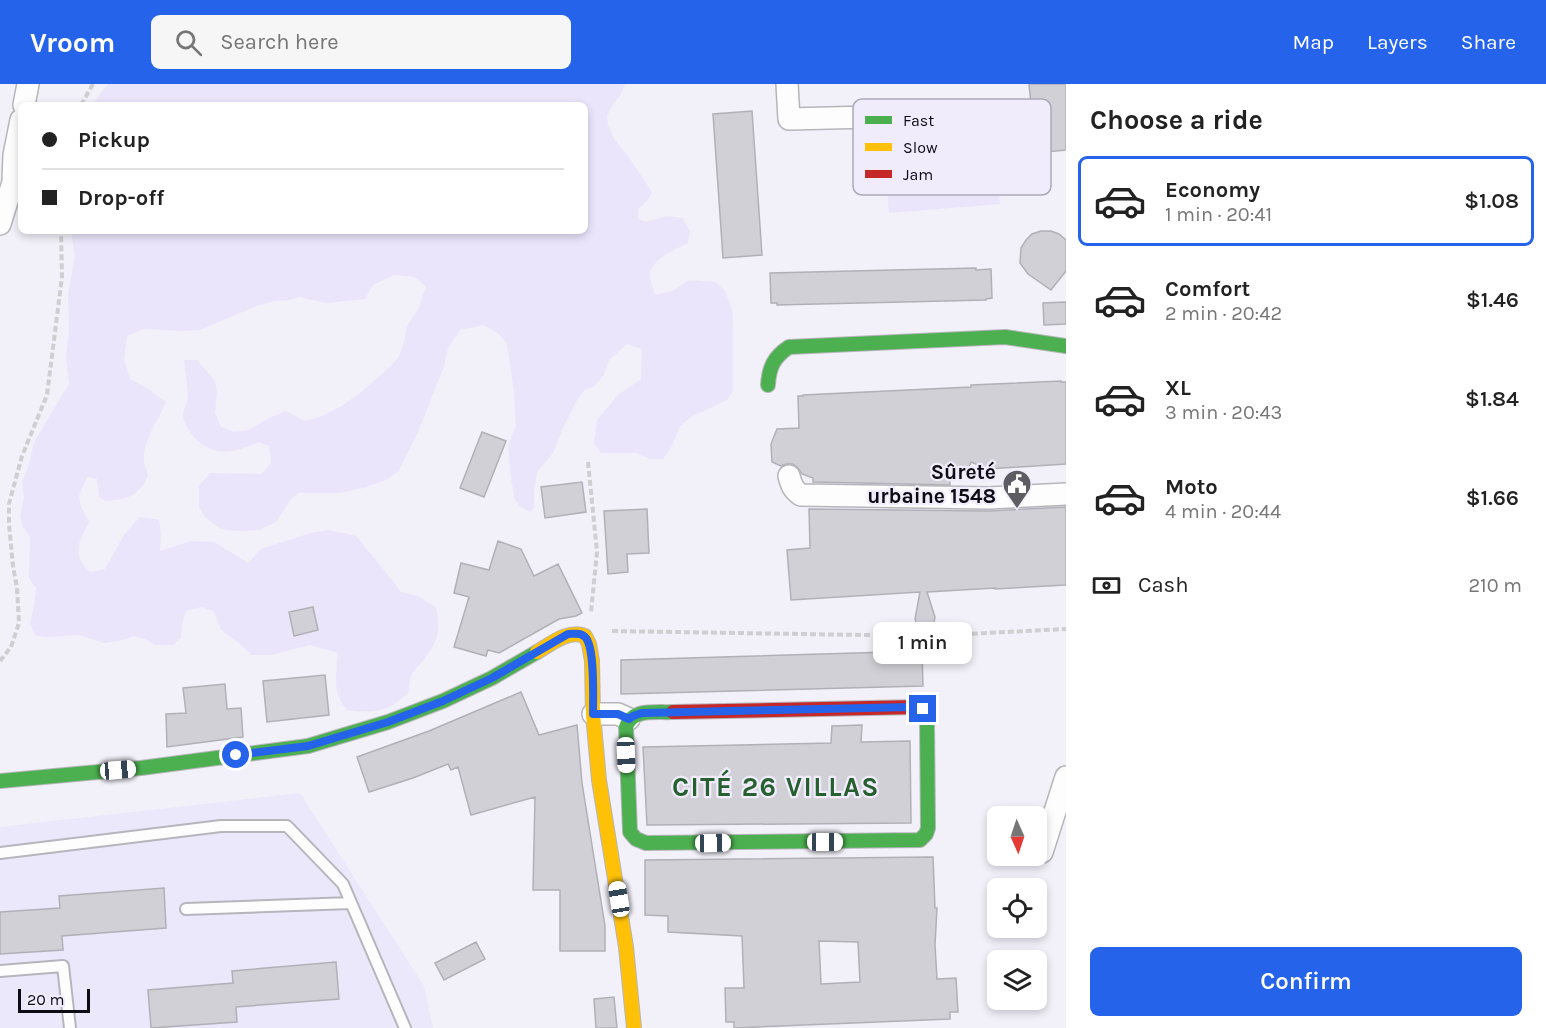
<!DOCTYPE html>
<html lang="en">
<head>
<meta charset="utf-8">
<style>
	:root { --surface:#fff; --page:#f6f6f6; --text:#222; --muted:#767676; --line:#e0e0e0; --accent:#2563eb }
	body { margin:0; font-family:Karla,sans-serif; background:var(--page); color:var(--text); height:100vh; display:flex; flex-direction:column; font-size:22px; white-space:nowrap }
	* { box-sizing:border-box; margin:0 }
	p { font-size:20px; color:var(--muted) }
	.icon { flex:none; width:33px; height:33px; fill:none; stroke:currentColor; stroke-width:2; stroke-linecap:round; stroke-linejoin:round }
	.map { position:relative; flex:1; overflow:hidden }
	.panel { display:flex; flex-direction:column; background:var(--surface); width:480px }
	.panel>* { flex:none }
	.guide { position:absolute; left:18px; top:18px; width:570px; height:132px; border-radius:9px; box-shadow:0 3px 9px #0003; display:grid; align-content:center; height:132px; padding:0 24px; background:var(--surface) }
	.needle { width:39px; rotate:177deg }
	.controls { position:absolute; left:987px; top:722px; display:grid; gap:12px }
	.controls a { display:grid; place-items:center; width:60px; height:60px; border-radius:9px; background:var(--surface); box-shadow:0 3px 9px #0003; font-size:30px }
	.scale { position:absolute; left:18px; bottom:15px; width:72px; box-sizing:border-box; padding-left:6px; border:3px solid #0d0c12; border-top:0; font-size:16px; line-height:21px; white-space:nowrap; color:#0d0c12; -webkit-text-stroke:4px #f0ecfc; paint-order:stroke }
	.end { position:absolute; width:27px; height:27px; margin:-14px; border:8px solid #2563eb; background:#fff; box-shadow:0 0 0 3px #fff }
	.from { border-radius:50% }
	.bubble { position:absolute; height:42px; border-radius:9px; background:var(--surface); box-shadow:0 3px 9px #0003; font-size:20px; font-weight:600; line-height:42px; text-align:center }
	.car { position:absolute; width:18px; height:36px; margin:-18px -9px; border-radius:8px; box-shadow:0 0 4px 2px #0007; background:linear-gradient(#fff 24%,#345 0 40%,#fff 0 76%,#345 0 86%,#fff 0) }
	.guide b { display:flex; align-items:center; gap:21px; height:57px; font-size:22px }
	.guide b+b { border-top:2px solid var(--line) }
	.guide i { width:15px; height:15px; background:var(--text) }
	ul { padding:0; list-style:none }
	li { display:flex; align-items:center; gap:18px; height:90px; margin:0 12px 9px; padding:0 12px; border:3px solid transparent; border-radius:9px }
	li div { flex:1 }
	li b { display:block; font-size:22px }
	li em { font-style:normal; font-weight:600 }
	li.selected { border-color:var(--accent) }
	li>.icon { width:54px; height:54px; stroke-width:1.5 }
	h2 { padding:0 24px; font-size:27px; line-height:72px }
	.pay { display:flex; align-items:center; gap:15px; height:66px; padding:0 24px; font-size:22px }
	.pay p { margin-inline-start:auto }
	.cta { display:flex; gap:12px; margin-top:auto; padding:12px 24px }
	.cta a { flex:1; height:69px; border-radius:9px; background:var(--accent); color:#fff; font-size:24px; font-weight:600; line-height:69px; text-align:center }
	header { display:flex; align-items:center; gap:36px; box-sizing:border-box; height:84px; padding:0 30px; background:var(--accent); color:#fff }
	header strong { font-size:28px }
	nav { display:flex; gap:33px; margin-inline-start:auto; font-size:21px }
	.search { width:420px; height:54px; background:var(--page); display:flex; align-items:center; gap:15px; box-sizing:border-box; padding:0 21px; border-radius:9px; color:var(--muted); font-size:22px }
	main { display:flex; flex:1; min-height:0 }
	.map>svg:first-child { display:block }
	.built { fill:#ece8fb }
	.green { fill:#eae5fb }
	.building { fill:#d1d0d6; stroke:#b1b0b7; stroke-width:1.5; fill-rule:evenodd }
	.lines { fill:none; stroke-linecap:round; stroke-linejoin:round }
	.lane-casing { stroke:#b6b5bb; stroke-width:14 }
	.street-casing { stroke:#b6b5bb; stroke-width:24 }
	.fast-casing { stroke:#b6b5bb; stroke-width:16 }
	.slow-casing { stroke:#b6b5bb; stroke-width:16 }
	.jam-casing { stroke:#b6b5bb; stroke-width:16 }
	.path { stroke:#cfced1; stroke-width:4; stroke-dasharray:6 3; stroke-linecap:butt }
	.lane { stroke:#fdfdfe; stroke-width:10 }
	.street { stroke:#fdfdfe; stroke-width:21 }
	.fast { stroke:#4caf50; stroke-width:14 }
	.slow { stroke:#ffc107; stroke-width:14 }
	.jam { stroke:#c62828; stroke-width:14 }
	.route { stroke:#2563eb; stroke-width:8 }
	.labels { text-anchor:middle; stroke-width:4.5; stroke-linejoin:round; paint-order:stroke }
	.poi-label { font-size:21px; font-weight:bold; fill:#0d0c12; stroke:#f0ecfc; text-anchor:end }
	.district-label { font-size:27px; font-weight:bold; letter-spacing:1.5px; fill:#26602e; stroke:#f0ecfc }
	.key { fill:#f0ecfc; stroke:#aca9b6; stroke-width:1.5 }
	.key-label { font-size:16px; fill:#0d0c12 }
</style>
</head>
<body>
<header>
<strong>Vroom</strong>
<div class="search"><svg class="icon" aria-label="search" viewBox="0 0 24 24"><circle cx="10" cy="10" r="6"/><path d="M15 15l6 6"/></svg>Search here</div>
<nav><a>Map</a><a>Layers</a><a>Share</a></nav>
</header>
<main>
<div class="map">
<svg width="1066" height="944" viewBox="0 0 1066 944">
	<rect width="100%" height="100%" fill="#f2f0f8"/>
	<path class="built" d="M300 709 424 902 433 944H0V743Z"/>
	<path class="green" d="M108 0H625L620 12 613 20 607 32 608 40 614 55 630 75 652 108 648 116 638 125V135L646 138 666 132 682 134 690 147 688 159C676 165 648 177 650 192 650 198 654 205 655 211L673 207 689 196 715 198 725 207 732 225 733 243V307L727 316 691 333 680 342 672 362 663 375H650L637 369H601L594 359 597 336 618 311 641 295 642 265 627 260 609 276 604 290 594 303 585 305 577 316 562 346 553 369 537 388 534 406V423L530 428 520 422 515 416 511 395 508 362 516 342 514 308 507 260 499 250 484 241 460 246 448 264 444 282 418 348 398 388 386 396 363 404 340 409H298L290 416 276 438 259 446 243 447 227 446 219 444 205 433 199 423V402L210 389 262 390 271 379 269 362 259 358C235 369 209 375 191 349 188 345 183 337 183 332 183 326 187 320 188 314 188 303 185 287 184 276H197L215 297 217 308 215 329 221 343 234 348 249 346 267 335 286 327 305 337 322 332 340 323 359 310 392 281 399 272 404 258 407 242 418 226 426 203 415 193 394 191 373 201 365 215 326 219 299 213 289 216 273 217 254 223 200 246 182 247 143 245 127 252 124 276 130 295 147 304 166 318C159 334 142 359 144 377 144 381 147 387 148 391 139 413 127 415 105 417L99 413 97 395 87 393 79 412 81 423 89 438C79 457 71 471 90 488L105 485 124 451 140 433 159 436 161 449 160 467 191 457 214 458 248 479 261 465 311 449 329 446 356 452 384 486 401 508 417 512 436 523C441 549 438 558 421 579 418 583 414 586 412 590 409 596 410 603 408 609 407 610 402 615 401 615 385 629 366 629 347 626 332 609 336 591 338 569L310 561 271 571H252L241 561 221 546 214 527 201 523 186 527 182 540 181 554 173 561H156L145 555 134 552 119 557 104 559 80 551 46 553 35 551 30 539 34 522 36 504 29 494 30 453 23 443 20 432 24 414 22 398 29 381 34 358 69 300 66 273 69 248 68 210 75 173 71 147H585V21H92Z
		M994 51 1000 120 889 129 884 60Z"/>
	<path class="building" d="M1029 0H1066V66L1036 69Z
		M752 27 762 171 723 174 713 30Z
		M1041 147H1051L1059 150 1066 156V187L1051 206 1028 190 1020 179 1021 164 1026 156 1032 150Z
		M976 184V186L991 185 992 214 986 215V216L777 221V219H771L770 189Z
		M1066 218V240L1044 241 1043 219Z
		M1061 297V298H1066V380L988 385 971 378 968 386 949 387 950 401 813 398V394L802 390 798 384 793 380H786L781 382 772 378 771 360 777 345 799 344 798 312H803V311L971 303V301Z
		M482 348 506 357 484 413 460 404Z
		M582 398 586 428 545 434 541 403Z
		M1066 423V501L995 505V504L927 508 935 533 934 538 931 542 919 547 915 535 920 508 791 516 787 466 810 464 809 425 989 427Z
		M647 425 649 469 627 470 628 488 608 490 604 427Z
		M498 457 521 465 534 492 558 480 582 529 576 532 559 535 499 569 488 566 486 572 454 563 469 513 454 509 461 479 489 486Z
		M313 523 318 546 294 552 289 528Z
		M922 567 923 602 621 610V576Z
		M325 591 329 631 267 638 263 597Z
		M225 600 227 625 241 624 243 653 167 663 166 630 186 629 183 604Z
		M521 608 539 651 577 641 582 699 605 842V867H560V806H533L535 713 471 731 458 683 451 686 448 680 413 694 369 708 357 673 429 647Z
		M862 641 861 658 910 657 911 739 647 741 643 663 831 659 832 642Z
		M933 773 935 824H937L935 861 937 895 956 894 958 928H950V935L734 944V938H726L725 904H744L742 852 668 848V832L645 831V776ZM819 857 858 858 860 898 821 900Z
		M164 804 166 844 62 852 63 866 0 870V828L60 824 59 812Z
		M476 858 485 875 444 896 435 879Z
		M336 878 339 915 236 923 237 938 151 944 148 906 233 899 232 887Z
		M614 913 617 944H596L594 915Z"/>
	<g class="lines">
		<g class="lane-casing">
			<path id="lane" d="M0 769 221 742H287L343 800 405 944
				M186 825 351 819
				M0 887 63 882 70 944"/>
		</g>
		<g class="street-casing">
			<path id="street" d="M787 0 789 35 992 30
				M24 21 28 0
				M0 140 13 98 14 71 21 36
				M789 392C791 400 793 406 801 411L989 414 1066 410
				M593 630H618L629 635
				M1042 768 1066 693"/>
		</g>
		<g class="fast-casing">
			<path id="fast" d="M768 301C769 283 774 273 789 263L1005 253 1066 262
				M673 628C656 629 632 624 626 643L630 748 636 755 646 759 920 756 926 750 928 744 927 636 924 628 918 623
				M0 697 141 684 308 662 388 638 443 617 492 594 537 568"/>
		</g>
		<g class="slow-casing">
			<path id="slow" d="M537 568C551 560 568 545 585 552L589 560 592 577 593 630 599 696 626 863 634 944"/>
		</g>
		<g class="jam-casing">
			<path id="jam" d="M673 628 918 623"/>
		</g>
		<path class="path" d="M81 21 93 0
			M588 378 597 468 591 528
			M612 547 926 552 1066 545
			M0 577 11 563 19 539 17 504 13 482 9 441V420L22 372 47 311 62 193 61 147"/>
		<use href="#lane" class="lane"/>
		<use href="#street" class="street"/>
		<use href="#fast" class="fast"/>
		<use href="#slow" class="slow"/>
		<use href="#jam" class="jam"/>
	</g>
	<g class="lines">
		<path class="route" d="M236 671 308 662 388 638 443 617 492 594 568 550C575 550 581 548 586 554 595 566 593 614 593 630H618L629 635 633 632 642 629 912 623H918L923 625"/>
	</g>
	<defs>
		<g id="civic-pin" transform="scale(1.5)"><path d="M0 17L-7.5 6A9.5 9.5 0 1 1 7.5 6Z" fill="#5d5c62" stroke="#f0ecfc"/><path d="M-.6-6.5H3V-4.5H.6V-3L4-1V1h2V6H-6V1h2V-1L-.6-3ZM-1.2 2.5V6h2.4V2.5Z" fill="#fff"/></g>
	</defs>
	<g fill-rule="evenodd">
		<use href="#civic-pin" x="1017" y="400"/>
	</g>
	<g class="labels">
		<g class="poi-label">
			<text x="996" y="395">Sûreté<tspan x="996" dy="24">urbaine 1548</tspan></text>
		</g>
		<g class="district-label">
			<text x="776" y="712">CITÉ 26 VILLAS</text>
		</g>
	</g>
	<rect x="853" y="15" width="198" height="96" rx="9" class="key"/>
	<rect x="865" y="32" width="27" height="8" fill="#4caf50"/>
	<rect x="865" y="59" width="27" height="8" fill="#ffc107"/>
	<rect x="865" y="86" width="27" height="8" fill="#c62828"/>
	<g class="key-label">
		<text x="903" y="42">Fast</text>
		<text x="903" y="69">Slow</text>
		<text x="903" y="96">Jam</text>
	</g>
</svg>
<div class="controls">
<a><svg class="needle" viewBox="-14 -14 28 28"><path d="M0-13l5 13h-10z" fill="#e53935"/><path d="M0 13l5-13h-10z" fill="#767676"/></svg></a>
<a><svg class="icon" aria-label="locate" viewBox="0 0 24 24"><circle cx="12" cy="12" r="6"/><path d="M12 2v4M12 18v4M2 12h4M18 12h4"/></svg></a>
<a><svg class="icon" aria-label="layers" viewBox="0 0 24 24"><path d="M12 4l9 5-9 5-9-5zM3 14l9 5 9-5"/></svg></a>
</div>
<div class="scale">20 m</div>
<i class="end from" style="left:236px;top:671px"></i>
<i class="end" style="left:923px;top:625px"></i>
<div class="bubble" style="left:873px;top:538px;width:99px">1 min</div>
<i class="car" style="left:626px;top:671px;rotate:178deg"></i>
<i class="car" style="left:118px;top:686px;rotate:85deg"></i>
<i class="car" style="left:825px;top:758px;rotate:90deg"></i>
<i class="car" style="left:713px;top:759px;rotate:89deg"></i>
<i class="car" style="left:619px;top:815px;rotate:351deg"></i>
<div class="guide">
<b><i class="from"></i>Pickup</b>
<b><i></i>Drop-off</b>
</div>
</div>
<section class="panel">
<h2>Choose a ride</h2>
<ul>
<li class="selected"><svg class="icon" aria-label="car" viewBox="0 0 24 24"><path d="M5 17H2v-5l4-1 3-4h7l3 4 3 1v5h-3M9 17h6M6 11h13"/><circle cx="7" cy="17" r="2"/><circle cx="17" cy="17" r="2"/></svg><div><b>Economy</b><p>1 min · 20:41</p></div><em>$1.08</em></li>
<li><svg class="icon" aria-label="car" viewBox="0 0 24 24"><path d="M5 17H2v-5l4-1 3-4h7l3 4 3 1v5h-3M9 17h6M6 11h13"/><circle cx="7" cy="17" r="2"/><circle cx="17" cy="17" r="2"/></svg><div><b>Comfort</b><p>2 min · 20:42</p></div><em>$1.46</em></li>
<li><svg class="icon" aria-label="car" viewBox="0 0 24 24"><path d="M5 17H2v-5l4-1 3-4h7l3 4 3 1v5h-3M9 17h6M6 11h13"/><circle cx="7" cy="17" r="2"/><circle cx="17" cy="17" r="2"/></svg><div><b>XL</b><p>3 min · 20:43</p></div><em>$1.84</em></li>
<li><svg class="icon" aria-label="car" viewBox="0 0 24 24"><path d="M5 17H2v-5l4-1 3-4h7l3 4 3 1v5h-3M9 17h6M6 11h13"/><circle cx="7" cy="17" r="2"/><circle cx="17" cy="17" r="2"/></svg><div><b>Moto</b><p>4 min · 20:44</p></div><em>$1.66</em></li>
</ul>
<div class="pay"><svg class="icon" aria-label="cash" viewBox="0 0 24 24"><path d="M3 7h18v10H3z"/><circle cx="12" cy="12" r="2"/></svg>Cash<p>210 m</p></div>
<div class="cta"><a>Confirm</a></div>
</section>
</main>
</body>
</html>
